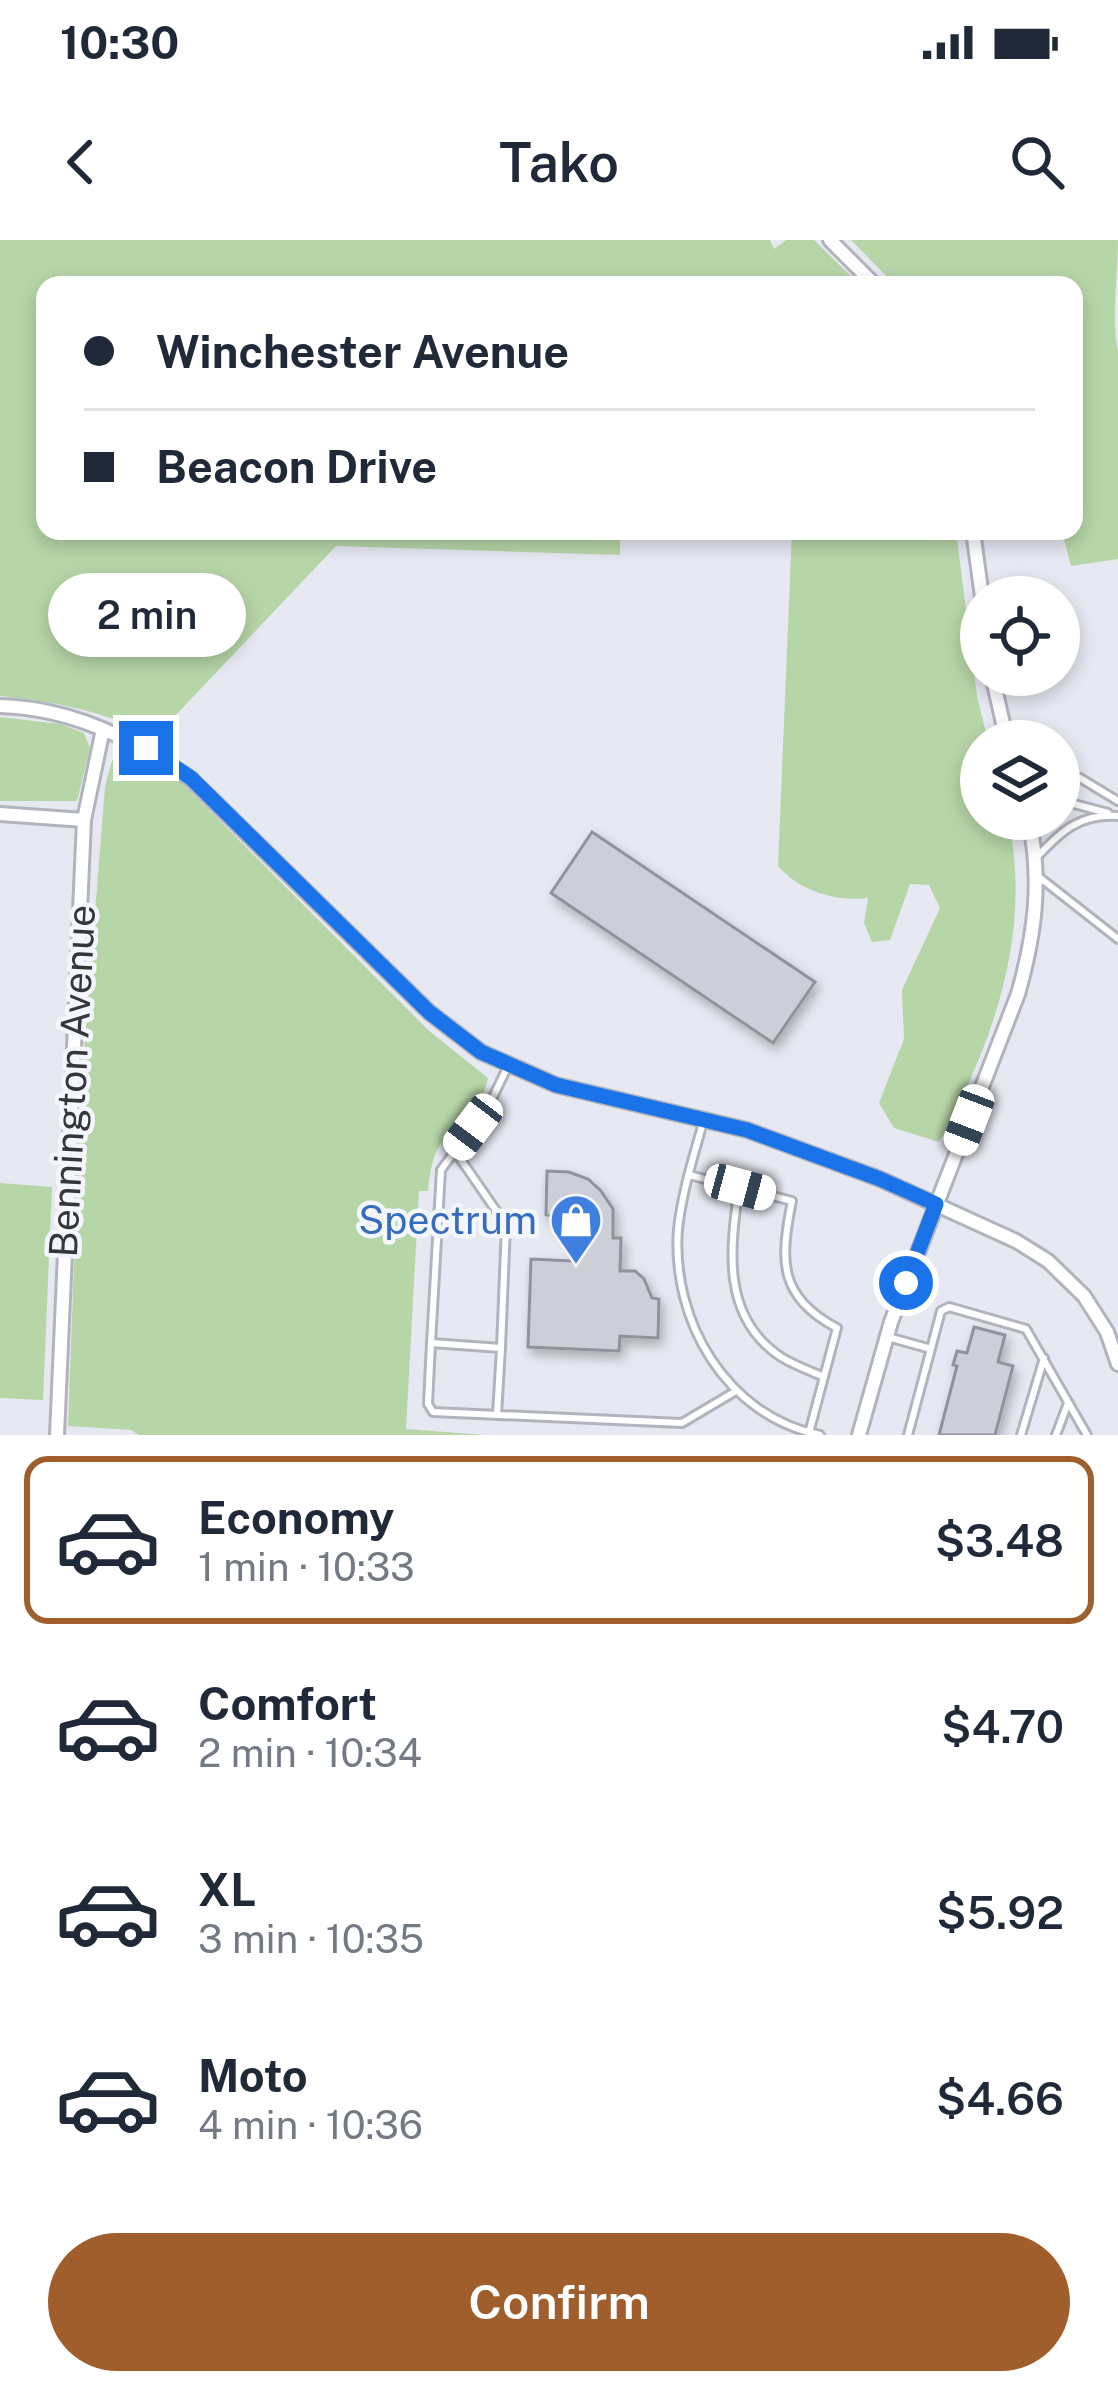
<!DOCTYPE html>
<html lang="en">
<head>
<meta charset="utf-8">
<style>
	:root { --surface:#fff; --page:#f2f2f3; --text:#1f2937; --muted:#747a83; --line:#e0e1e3; --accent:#9f5e2b }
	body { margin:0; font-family:"Public Sans",sans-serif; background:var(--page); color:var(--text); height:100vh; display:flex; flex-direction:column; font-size:45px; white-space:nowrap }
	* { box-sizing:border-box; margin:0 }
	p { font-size:39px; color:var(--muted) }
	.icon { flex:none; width:66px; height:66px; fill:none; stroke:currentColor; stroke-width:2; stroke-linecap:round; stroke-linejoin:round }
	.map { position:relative; height:1195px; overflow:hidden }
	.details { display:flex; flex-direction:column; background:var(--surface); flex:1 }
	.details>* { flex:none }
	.hud { position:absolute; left:36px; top:36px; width:1047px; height:264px; border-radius:24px; box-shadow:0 6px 18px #0003; display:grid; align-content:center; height:264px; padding:0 48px; background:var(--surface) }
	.controls { position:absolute; left:960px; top:336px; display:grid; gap:24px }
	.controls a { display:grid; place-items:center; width:120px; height:120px; border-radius:50%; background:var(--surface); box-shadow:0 6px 18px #0003; font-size:60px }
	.end { position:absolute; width:54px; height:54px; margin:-27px; border:15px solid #1a73e8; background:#fff; box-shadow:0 0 0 6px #fff }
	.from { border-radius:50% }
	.bubble { position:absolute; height:84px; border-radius:42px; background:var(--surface); box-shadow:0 6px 18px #0003; font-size:39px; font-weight:600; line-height:84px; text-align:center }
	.car { position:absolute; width:36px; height:72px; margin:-36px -18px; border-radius:15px; box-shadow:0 0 9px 3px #0007; background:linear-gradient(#fff 24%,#345 0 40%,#fff 0 76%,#345 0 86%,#fff 0) }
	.hud b { display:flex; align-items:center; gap:42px; height:114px; font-size:45px }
	.hud b+b { border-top:3px solid var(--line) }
	.hud i { width:30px; height:30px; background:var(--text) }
	ul { padding:21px 0 0; list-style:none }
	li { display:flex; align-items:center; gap:36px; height:168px; margin:0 24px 18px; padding:0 24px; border:6px solid transparent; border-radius:24px }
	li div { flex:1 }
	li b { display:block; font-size:45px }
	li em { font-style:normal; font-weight:600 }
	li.current { border-color:var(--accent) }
	li>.icon { width:108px; height:108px; stroke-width:1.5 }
	.cta { display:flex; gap:24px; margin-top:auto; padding:24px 48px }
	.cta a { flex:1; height:138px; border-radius:72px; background:var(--accent); color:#fff; font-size:48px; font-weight:600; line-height:138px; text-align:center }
	.status { display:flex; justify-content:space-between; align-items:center; height:84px; padding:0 60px; background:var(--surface); direction:ltr }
	.status svg { height:33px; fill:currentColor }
	header { display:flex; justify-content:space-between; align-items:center; height:156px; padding:0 48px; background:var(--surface); font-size:54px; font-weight:600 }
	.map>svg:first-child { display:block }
	.green { fill:#b7d6a8 }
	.building { fill:#ccced8; stroke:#90929c; stroke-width:3; filter:url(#shadow) }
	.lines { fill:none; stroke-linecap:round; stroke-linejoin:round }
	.service-casing { stroke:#b1b4bd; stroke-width:12 }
	.minor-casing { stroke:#b1b4bd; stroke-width:18 }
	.service { stroke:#fff; stroke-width:6 }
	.minor { stroke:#fff; stroke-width:12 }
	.route { stroke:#1a73e8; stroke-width:15 }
	.labels { text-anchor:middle; stroke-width:9; stroke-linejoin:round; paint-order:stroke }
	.street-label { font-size:39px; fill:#35363a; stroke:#f4f6fe }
	.shop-label { font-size:39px; fill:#366cbe; stroke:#f4f6fe; text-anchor:end }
</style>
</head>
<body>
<div class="status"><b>10:30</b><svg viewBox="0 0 49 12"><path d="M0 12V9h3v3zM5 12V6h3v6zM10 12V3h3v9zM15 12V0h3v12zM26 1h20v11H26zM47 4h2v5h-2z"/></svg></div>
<header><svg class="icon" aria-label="back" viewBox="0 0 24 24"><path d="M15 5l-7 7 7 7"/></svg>Tako<svg class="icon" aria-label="search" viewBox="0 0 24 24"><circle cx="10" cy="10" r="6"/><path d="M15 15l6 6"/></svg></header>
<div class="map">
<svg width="1118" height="1195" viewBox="0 0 1118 1195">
	<defs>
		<filter id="shadow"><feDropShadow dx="3.5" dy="6" stdDeviation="6" flood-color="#0004"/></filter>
	</defs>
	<rect width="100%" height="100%" fill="#e6e8f2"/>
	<path class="green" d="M0 0H770L774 9 786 0H814L860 45H45V291H620V315L336 306 155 497C105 471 56 462 0 456Z
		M851 0H1118C1118 37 1111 75 1118 112V319L1071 326 1062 291H1074V45H895Z
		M792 291H956L977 456 988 501H981V579H1008C1033 693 993 803 939 902L894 888 879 863 904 799 902 750 940 668 929 645 910 644 890 700 872 702 864 683 868 658C837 662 799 651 778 626Z
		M0 477 60 484 84 493 90 508 77 561H0Z
		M120 512H135L181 542 428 790 488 838C482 866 468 876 449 894 433 909 430 930 428 951H419L406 1189 485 1195H139L131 1190 68 1186 80 862 105 546 112 521Z
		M0 943 52 947 43 1160 0 1158Z"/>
	<path class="building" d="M592 592 815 742 773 803 551 653Z
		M547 931 569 932 588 939 601 951 613 969V998H621L620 1031H635L644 1039 652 1058 659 1059 658 1098 620 1096 619 1111 528 1107 531 1019 572 1021 573 994 563 993V986H555V976L546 975Z
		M974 1087 1005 1095 998 1122 1013 1126 995 1195H939L957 1126 953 1125 957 1111 967 1113Z"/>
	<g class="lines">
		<g class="service-casing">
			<path id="service" d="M1059 534 1080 538 1118 561
				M1059 560 1108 573
				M1037 617C1062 590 1080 574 1118 576
				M1039 637 1118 699
				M704 879C694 915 682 952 678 989 671 1080 726 1176 820 1195
				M455 911 506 985 501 1108 431 1103 441 930 490 863 508 826
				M689 935 792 961C780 1020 778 1057 837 1088L809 1193
				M739 947C730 1009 721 1077 781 1117 794 1125 810 1131 824 1137
				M888 1097 931 1109
				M431 1103 428 1164 433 1172 682 1183 736 1151
				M497 1175 501 1108
				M908 1195 941 1071 949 1067 1026 1089 1087 1195
				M1021 1195 1044 1118
				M1056 1195 1068 1163"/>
		</g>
		<g class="minor-casing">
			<path id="minor" d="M830 0 875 45
				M973 291 982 357
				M992 435 1007 501
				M0 466C72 468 133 499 191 539L429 772 481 812 556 845 747 890 880 939 1016 1001 1048 1021 1084 1056 1107 1092 1118 1124
				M0 574 84 580
				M57 1195 84 580 103 489
				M859 1195 891 1082 1018 754C1035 694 1042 641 1029 579"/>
		</g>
		<use href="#service" class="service"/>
		<use href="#minor" class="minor"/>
	</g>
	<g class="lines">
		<path class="route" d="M146 508 191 538 429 772 481 812 556 845 747 890 880 939 936 964 906 1043"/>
	</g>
	<defs>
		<g id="shop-pin" transform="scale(2.7)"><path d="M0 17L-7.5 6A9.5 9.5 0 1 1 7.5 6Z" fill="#3f7fe0" stroke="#f4f6fe"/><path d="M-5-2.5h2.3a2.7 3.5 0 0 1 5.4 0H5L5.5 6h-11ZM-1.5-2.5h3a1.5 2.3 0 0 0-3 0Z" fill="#fff"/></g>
	</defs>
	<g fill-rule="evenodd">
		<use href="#shop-pin" x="576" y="980"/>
	</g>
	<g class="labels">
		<g class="street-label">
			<text transform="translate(72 841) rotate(-87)" y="14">Bennington Avenue</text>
		</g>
		<g class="shop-label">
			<text x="537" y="994">Spectrum</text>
		</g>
	</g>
</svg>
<div class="controls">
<a><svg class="icon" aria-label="locate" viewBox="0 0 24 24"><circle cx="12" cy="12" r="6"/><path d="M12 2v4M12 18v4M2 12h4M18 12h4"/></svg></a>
<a><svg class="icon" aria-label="layers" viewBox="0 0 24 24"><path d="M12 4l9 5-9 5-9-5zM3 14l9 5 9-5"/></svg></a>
</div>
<i class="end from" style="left:906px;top:1043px"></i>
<i class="end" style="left:146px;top:508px"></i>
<div class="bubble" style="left:48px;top:333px;width:198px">2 min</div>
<i class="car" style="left:969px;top:880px;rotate:201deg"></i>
<i class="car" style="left:473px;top:887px;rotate:217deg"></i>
<i class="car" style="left:740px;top:947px;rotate:105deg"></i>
<div class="hud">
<b><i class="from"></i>Winchester Avenue</b>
<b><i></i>Beacon Drive</b>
</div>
</div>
<section class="details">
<ul>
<li class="current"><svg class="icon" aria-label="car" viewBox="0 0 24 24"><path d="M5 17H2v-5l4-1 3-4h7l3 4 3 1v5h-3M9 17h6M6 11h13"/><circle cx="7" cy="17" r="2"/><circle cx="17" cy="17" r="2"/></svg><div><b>Economy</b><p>1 min · 10:33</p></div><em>$3.48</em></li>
<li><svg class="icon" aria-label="car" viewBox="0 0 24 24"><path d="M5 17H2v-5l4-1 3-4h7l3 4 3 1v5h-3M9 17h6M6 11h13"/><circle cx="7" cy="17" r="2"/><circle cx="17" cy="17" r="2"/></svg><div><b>Comfort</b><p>2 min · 10:34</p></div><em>$4.70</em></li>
<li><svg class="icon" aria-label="car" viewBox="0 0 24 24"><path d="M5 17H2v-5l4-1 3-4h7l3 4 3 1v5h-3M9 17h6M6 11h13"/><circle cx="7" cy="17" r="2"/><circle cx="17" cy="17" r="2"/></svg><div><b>XL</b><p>3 min · 10:35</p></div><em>$5.92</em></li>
<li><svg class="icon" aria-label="car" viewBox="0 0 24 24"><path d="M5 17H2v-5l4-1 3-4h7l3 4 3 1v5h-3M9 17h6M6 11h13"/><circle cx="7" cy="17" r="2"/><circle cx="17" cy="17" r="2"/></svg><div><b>Moto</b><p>4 min · 10:36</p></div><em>$4.66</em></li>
</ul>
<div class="cta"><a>Confirm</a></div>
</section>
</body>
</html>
